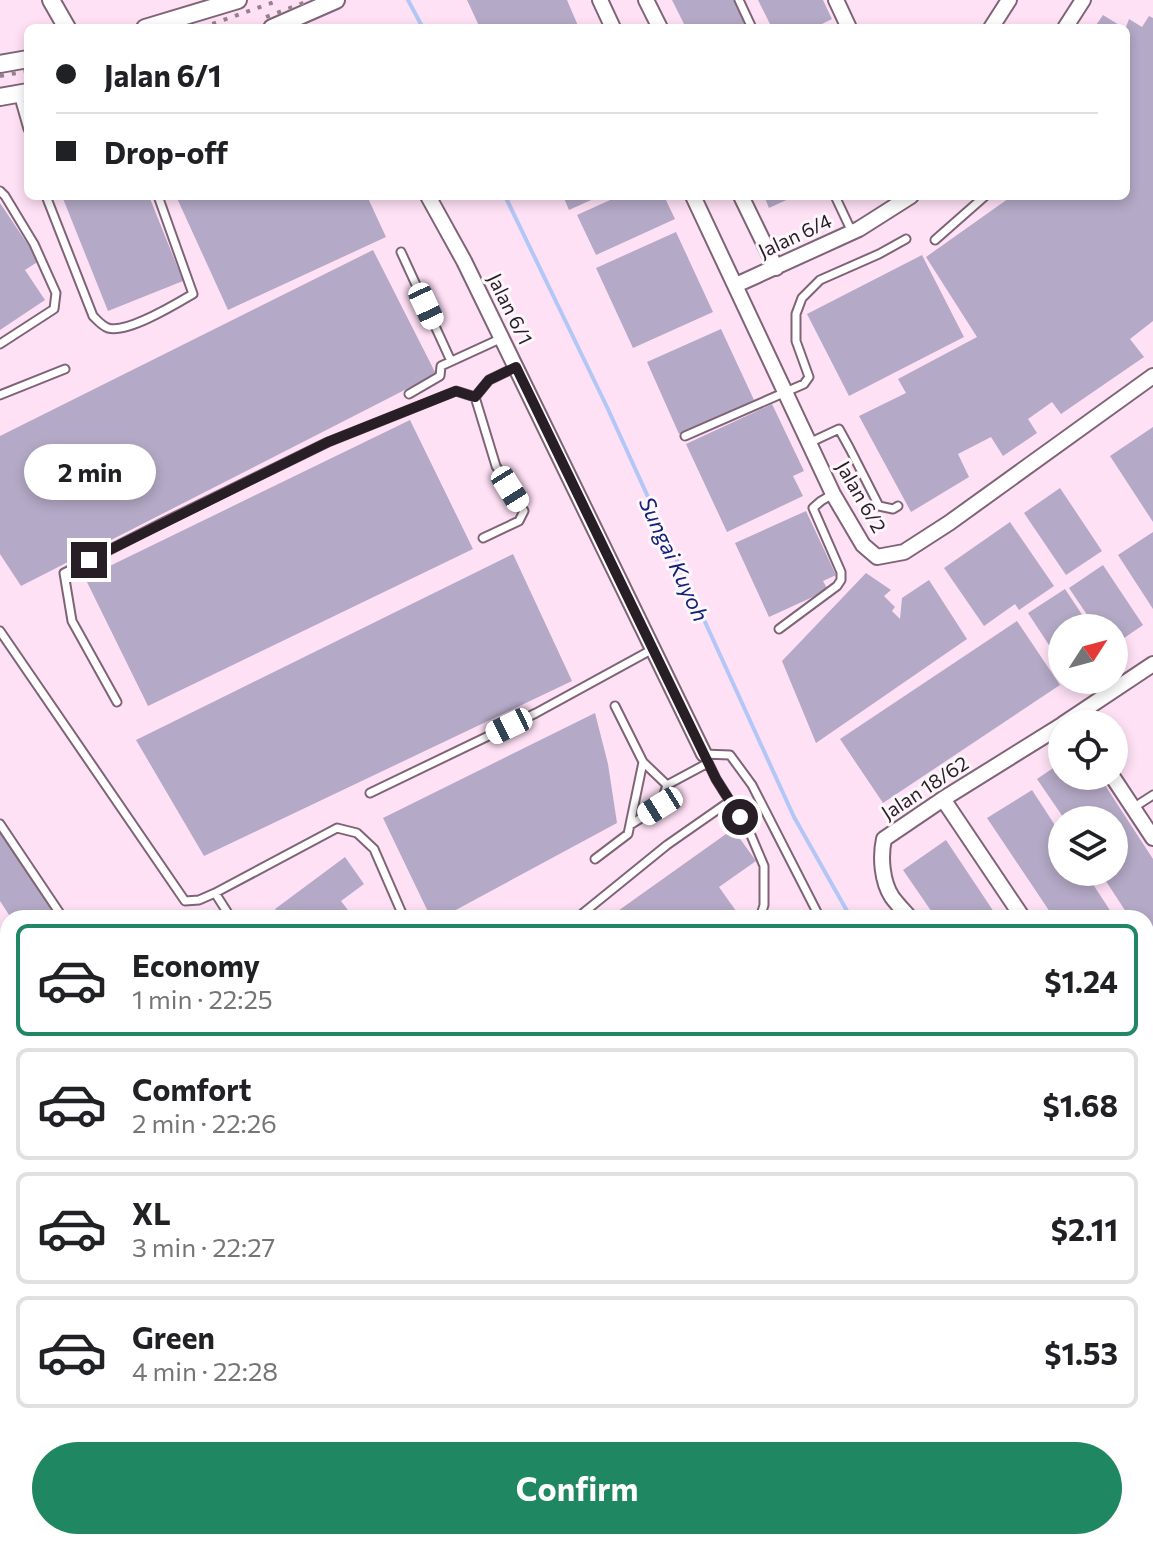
<!DOCTYPE html>
<html lang="en">
<head>
<meta charset="utf-8">
<style>
	:root { --surface:#fff; --page:#f2f2f2; --text:#202124; --muted:#757577; --line:#e0e0e0; --accent:#208763 }
	body { margin:0; font-family:Commissioner,sans-serif; background:var(--page); color:var(--text); height:100vh; display:flex; flex-direction:column; font-size:30px; white-space:nowrap }
	* { box-sizing:border-box; margin:0 }
	p { font-size:26px; color:var(--muted) }
	.icon { flex:none; width:44px; height:44px; fill:none; stroke:currentColor; stroke-width:2; stroke-linecap:round; stroke-linejoin:round }
	.map { position:relative; flex:1; overflow:hidden }
	.panel { position:absolute; left:0px; top:910px; width:1154px; height:640px; display:flex; flex-direction:column; background:var(--surface); border-radius:24px 24px 0 0; box-shadow:0 4px 12px #0003 }
	.panel>* { flex:none }
	.banner { position:absolute; left:24px; top:24px; width:1106px; height:176px; border-radius:12px; box-shadow:0 4px 12px #0003; display:grid; align-content:center; height:176px; padding:0 32px; background:var(--surface) }
	.needle { width:52px; rotate:54deg }
	.fabs { position:absolute; left:1048px; top:614px; display:grid; gap:16px }
	.fabs a { display:grid; place-items:center; width:80px; height:80px; border-radius:50%; background:var(--surface); box-shadow:0 4px 12px #0003; font-size:40px }
	.end { position:absolute; width:36px; height:36px; margin:-18px; border:10px solid #281e25; background:#fff; box-shadow:0 0 0 4px #fff }
	.from { border-radius:50% }
	.bubble { position:absolute; height:56px; border-radius:28px; background:var(--surface); box-shadow:0 4px 12px #0003; font-size:26px; font-weight:700; line-height:56px; text-align:center }
	.car { position:absolute; width:24px; height:48px; margin:-24px -12px; border-radius:10px; box-shadow:0 0 6px 2px #0007; background:linear-gradient(#fff 24%,#345 0 40%,#fff 0 76%,#345 0 86%,#fff 0) }
	.banner b { display:flex; align-items:center; gap:28px; height:76px; font-size:30px }
	.banner b+b { border-top:2px solid var(--line) }
	.banner i { width:20px; height:20px; background:var(--text) }
	ul { padding:14px 0 0; list-style:none }
	li { display:flex; align-items:center; gap:24px; height:112px; margin:0 16px 12px; padding:0 16px; border:4px solid var(--line); border-radius:12px }
	li div { flex:1 }
	li b { display:block; font-size:30px }
	li em { font-style:normal; font-weight:700 }
	li.on { border-color:var(--accent) }
	li>.icon { width:72px; height:72px; stroke-width:1.5 }
	.action { display:flex; gap:16px; margin-top:auto; padding:16px 32px }
	.action a { flex:1; height:92px; border-radius:48px; background:var(--accent); color:#fff; font-size:32px; font-weight:700; line-height:92px; text-align:center }
	.map>svg:first-child { display:block }
	.lines { fill:none; stroke-linecap:round; stroke-linejoin:round }
	.stream { stroke:#b3c7f7; stroke-width:4 }
	.building { fill:#b4a9c6 }
	.service-casing { stroke:#7e6476; stroke-width:11 }
	.minor-casing { stroke:#7e6476; stroke-width:18 }
	.tertiary-casing { stroke:#7e6476; stroke-width:20 }
	.path { stroke:#a48f9e; stroke-width:3; stroke-dasharray:8 4; stroke-linecap:butt }
	.service { stroke:#fff; stroke-width:7 }
	.minor { stroke:#fff; stroke-width:14 }
	.tertiary { stroke:#fff; stroke-width:16 }
	.rail { stroke:#94808e; stroke-width:4; stroke-dasharray:4 8; stroke-linecap:butt }
	.route { stroke:#281e25; stroke-width:10 }
	.labels { text-anchor:middle; stroke-width:6; stroke-linejoin:round; paint-order:stroke }
	.street-label { font-size:20px; fill:#281e25; stroke:#fdf7fb }
	.water-label { font-size:22px; font-style:italic; fill:#12217a; stroke:#fdf7fb }
</style>
</head>
<body>
<div class="map">
<svg width="1153" height="1550" viewBox="0 0 1153 1550">
	<rect width="100%" height="100%" fill="#ffe1f6"/>
	<g class="lines">
		<path class="stream" d="M408 0 423 28
			M505 196 607 407 794 817 851 918
			M1146 1388 1153 1395"/>
	</g>
	<path class="building" d="M467 0H567L579 28H480Z
		M672 0H736L749 28H686Z
		M758 0H823L832 19 814 28H772Z
		M1103 15 1124 28H1094Z
		M1149 16 1153 18V321L1130 339 1144 357 1061 414 1052 402 1028 419 1037 433 1003 456 991 437 958 454 969 477 911 512 859 416 906 393 898 379 977 337 926 257 1012 196H1126V27L1129 19 1142 27Z
		M62 196H149L183 281 108 311Z
		M176 196H367L386 237 228 310Z
		M563 196H600L569 210Z
		M619 196H664L675 219 596 255 577 215Z
		M764 196H795L769 208Z
		M0 203 39 261 25 270 45 300 0 330Z
		M676 232 713 312 633 348 596 268Z
		M373 250 436 374 21 586 0 554V436Z
		M922 255 964 337 849 396 807 314Z
		M721 329 754 400 679 434 647 362Z
		M772 404 804 471 793 476 803 496 727 532 686 444Z
		M410 420 473 549 148 706 85 578Z
		M1153 427V522L1110 456Z
		M1060 488 1102 551 1066 575 1024 513Z
		M806 511 836 575 823 581 828 590 769 617 735 543Z
		M1010 522 1054 586 1019 610 1015 604 984 626 944 568Z
		M1153 532V609L1118 555Z
		M513 554 572 681 204 856 136 740Z
		M1103 565 1143 625 1114 645V628H1096L1069 588Z
		M866 573 891 590 884 596 895 607 892 611 900 619 902 598 929 580 967 639 816 743 782 661Z
		M1065 589 1091 628H1062V665L1028 613Z
		M1017 621 1060 685 883 803 840 739Z
		M595 713 608 764 617 823 441 918H431L383 818Z
		M1062 762V776H1099L1153 859V934L1146 935V918H1130L1100 872H1114V820H1065L1037 779Z
		M1032 790 1062 836V872H1085L1115 918H1054L987 818Z
		M0 827 60 918H11L0 901Z
		M733 829 756 861 719 887 741 918H608Z
		M946 840 998 918H936L903 870Z
		M345 857 364 884 341 901 351 914 345 918H282L275 909Z
		M5 976 8 981V1059L0 1047V980Z
		M0 1059 8 1071V1145L0 1133Z
		M1153 1083V1124L1146 1125V1084Z
		M1146 1178 1153 1189V1237L1146 1226Z
		M0 1204 8 1215V1290L0 1279Z
		M0 1291 8 1303V1384L6 1386 0 1377Z
		M1146 1505 1153 1507V1534L1146 1532Z
		M33 1542H77L82 1550H39Z
		M222 1542H240L244 1550H203Z
		M263 1542H342L367 1545 366 1550H262Z
		M449 1542H544L541 1550H468Z
		M593 1542H639L636 1550H591Z
		M645 1542H684L682 1550H643Z
		M737 1542 756 1550H721Z
		M1062 1542H1124L1144 1550H1070L1061 1547Z"/>
	<g class="lines">
		<g class="service-casing">
			<path id="service" d="M739 0 752 28
				M18 94 28 129
				M0 191 5 196 34 244 56 293 54 309 0 344
				M46 196 93 316C98 321 102 326 108 328 127 334 176 304 193 294L158 196
				M835 196 852 232
				M935 240 985 196
				M401 252 451 361
				M409 394 440 376 441 366 502 338
				M0 395 65 369
				M685 436 804 384 809 377 796 341V314L802 298 820 280 879 254 906 239
				M809 443 839 429 850 449 879 506 893 509 898 506
				M483 538 519 521 524 511 496 466 475 397 489 380 516 367
				M779 629 837 586 841 580V572L813 508 821 501 833 494
				M0 631 185 901 199 900 215 893
				M117 702 72 621 64 573 164 522 328 442 456 391 475 397
				M615 706 643 762 667 785 708 763
				M370 793 536 713 653 649
				M1133 808 1153 795
				M0 824 63 918
				M630 825 660 806 667 785
				M595 859 628 834 643 762
				M231 918 215 893 337 828 357 833 374 849 404 918
				M577 918 667 845 730 801
				M760 918 764 905V866L750 833 716 779 704 754 730 755 752 785 820 918
				M1146 1157 1153 1171
				M1146 1418 1153 1425
				M640 1550 642 1542
				M1008 1550 1011 1542"/>
		</g>
		<g class="minor-casing">
			<path id="minor" d="M600 0 613 28
				M646 0 660 28
				M836 0 849 28
				M991 28 1009 0
				M1065 28 1083 0
				M428 196 464 261 704 754
				M693 196 833 494 863 545 877 557 904 552 949 523 1153 376
				M741 196 776 268
				M736 285 859 229 911 196
				M1063 724 1153 664
				M1112 776 1153 838
				M943 799 1023 918
				M910 918C904 911 897 904 892 897 882 882 880 857 884 839L943 799 1062 725
				M0 947 8 958
				M1146 1143 1153 1142
				M0 1164 8 1176
				M1146 1284 1153 1294
				M0 1486 8 1481
				M102 1542 108 1550
				M386 1542 412 1550
				M755 1542 778 1550
				M153 1550 175 1542
				M571 1550 574 1542
				M710 1550 712 1542"/>
		</g>
		<g class="tertiary-casing">
			<path id="tertiary" d="M51 0 67 28
				M145 28 238 0
				M272 28 336 0
				M0 64 28 59
				M0 97 28 92
				M0 1439 8 1433
				M0 1463 8 1458
				M809 1542 830 1550
				M876 1542 897 1550"/>
		</g>
		<path class="path" d="M0 1051 8 1062
			M0 1287 8 1299"/>
		<use href="#service" class="service"/>
		<use href="#minor" class="minor"/>
		<use href="#tertiary" class="tertiary"/>
		<path class="rail" d="M266 17 311 0
			M201 28 280 0
			M0 76 28 71"/>
	</g>
	<g class="lines">
		<path class="route" d="M89 560 328 442 456 391 475 397 489 380 516 367 716 779 740 817"/>
	</g>
	<g class="labels">
		<g class="street-label">
			<text transform="translate(795 236) rotate(-25)" y="7">Jalan 6/4</text>
			<text transform="translate(510 309) rotate(64)" y="7">Jalan 6/1</text>
			<text transform="translate(861 497) rotate(60)" y="7">Jalan 6/2</text>
			<text transform="translate(925 788) rotate(-33)" y="7">Jalan 18/62</text>
		</g>
		<g class="water-label">
			<text transform="translate(674 559) rotate(65)" y="8">Sungai Kuyoh</text>
		</g>
	</g>
</svg>
<div class="fabs">
<a><svg class="needle" viewBox="-14 -14 28 28"><path d="M0-13l5 13h-10z" fill="#e53935"/><path d="M0 13l5-13h-10z" fill="#757577"/></svg></a>
<a><svg class="icon" aria-label="locate" viewBox="0 0 24 24"><circle cx="12" cy="12" r="6"/><path d="M12 2v4M12 18v4M2 12h4M18 12h4"/></svg></a>
<a><svg class="icon" aria-label="layers" viewBox="0 0 24 24"><path d="M12 4l9 5-9 5-9-5zM3 14l9 5 9-5"/></svg></a>
</div>
<i class="end from" style="left:740px;top:817px"></i>
<i class="end" style="left:89px;top:560px"></i>
<div class="bubble" style="left:24px;top:444px;width:132px">2 min</div>
<i class="car" style="left:426px;top:306px;rotate:155deg"></i>
<i class="car" style="left:510px;top:489px;rotate:148deg"></i>
<i class="car" style="left:509px;top:726px;rotate:244deg"></i>
<i class="car" style="left:660px;top:806px;rotate:238deg"></i>
<div class="banner">
<b><i class="from"></i>Jalan 6/1</b>
<b><i></i>Drop-off</b>
</div>
<section class="panel">
<ul>
<li class="on"><svg class="icon" aria-label="car" viewBox="0 0 24 24"><path d="M5 17H2v-5l4-1 3-4h7l3 4 3 1v5h-3M9 17h6M6 11h13"/><circle cx="7" cy="17" r="2"/><circle cx="17" cy="17" r="2"/></svg><div><b>Economy</b><p>1 min · 22:25</p></div><em>$1.24</em></li>
<li><svg class="icon" aria-label="car" viewBox="0 0 24 24"><path d="M5 17H2v-5l4-1 3-4h7l3 4 3 1v5h-3M9 17h6M6 11h13"/><circle cx="7" cy="17" r="2"/><circle cx="17" cy="17" r="2"/></svg><div><b>Comfort</b><p>2 min · 22:26</p></div><em>$1.68</em></li>
<li><svg class="icon" aria-label="car" viewBox="0 0 24 24"><path d="M5 17H2v-5l4-1 3-4h7l3 4 3 1v5h-3M9 17h6M6 11h13"/><circle cx="7" cy="17" r="2"/><circle cx="17" cy="17" r="2"/></svg><div><b>XL</b><p>3 min · 22:27</p></div><em>$2.11</em></li>
<li><svg class="icon" aria-label="car" viewBox="0 0 24 24"><path d="M5 17H2v-5l4-1 3-4h7l3 4 3 1v5h-3M9 17h6M6 11h13"/><circle cx="7" cy="17" r="2"/><circle cx="17" cy="17" r="2"/></svg><div><b>Green</b><p>4 min · 22:28</p></div><em>$1.53</em></li>
</ul>
<div class="action"><a>Confirm</a></div>
</section>
</div>
</body>
</html>
